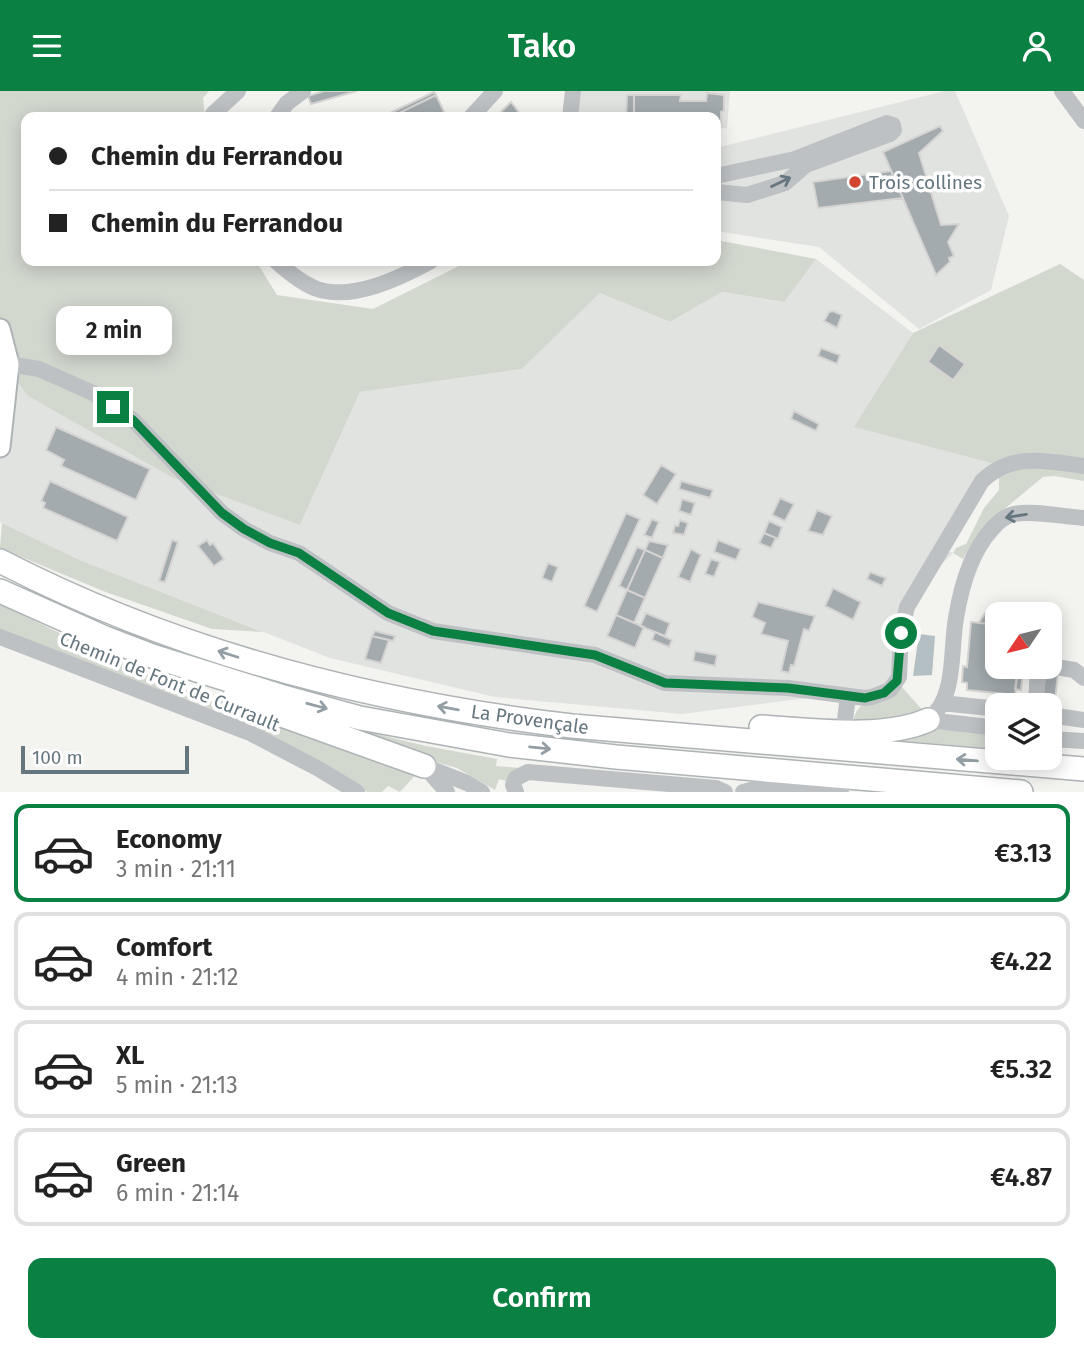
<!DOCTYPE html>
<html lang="en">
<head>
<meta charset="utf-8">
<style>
	:root { --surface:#fff; --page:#f2f2f2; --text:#222; --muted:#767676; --line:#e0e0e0; --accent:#0b8043 }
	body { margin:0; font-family:"Fira Sans",sans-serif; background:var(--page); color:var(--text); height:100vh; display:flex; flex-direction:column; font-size:26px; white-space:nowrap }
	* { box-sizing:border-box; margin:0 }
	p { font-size:23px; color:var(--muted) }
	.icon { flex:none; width:38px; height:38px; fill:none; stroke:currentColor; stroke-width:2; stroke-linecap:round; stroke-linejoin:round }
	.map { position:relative; height:701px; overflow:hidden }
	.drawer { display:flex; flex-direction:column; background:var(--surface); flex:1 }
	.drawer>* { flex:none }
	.top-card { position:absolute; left:21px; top:21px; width:700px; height:154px; border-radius:14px; box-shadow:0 4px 18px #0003; display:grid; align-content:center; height:154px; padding:0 28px; background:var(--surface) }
	.needle { width:46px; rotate:235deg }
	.fabs { position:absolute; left:985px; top:511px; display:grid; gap:14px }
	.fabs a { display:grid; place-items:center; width:77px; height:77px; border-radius:14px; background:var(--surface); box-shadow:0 4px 18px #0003; font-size:35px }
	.scale { position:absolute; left:21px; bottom:18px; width:168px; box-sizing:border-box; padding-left:7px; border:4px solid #65767e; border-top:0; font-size:19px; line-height:24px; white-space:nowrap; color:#65767e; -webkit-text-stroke:5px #fff; paint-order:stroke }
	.end { position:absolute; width:32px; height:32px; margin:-16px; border:9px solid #0b8043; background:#fff; box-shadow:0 0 0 4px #fff }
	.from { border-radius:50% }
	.bubble { position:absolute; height:49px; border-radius:14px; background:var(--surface); box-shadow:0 4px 18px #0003; font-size:23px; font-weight:600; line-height:49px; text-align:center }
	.top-card b { display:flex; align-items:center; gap:24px; height:66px; font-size:26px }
	.top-card b+b { border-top:2px solid var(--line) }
	.top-card i { width:18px; height:18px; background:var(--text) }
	ul { padding:12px 0 0; list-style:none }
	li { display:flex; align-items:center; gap:21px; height:98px; margin:0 14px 10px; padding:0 14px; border:4px solid var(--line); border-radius:14px }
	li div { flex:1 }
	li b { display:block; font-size:26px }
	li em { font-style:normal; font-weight:600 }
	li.on { border-color:var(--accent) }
	li>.icon { width:63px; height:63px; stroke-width:1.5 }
	.button { display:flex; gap:14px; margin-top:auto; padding:14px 28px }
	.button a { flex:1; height:80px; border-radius:14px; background:var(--accent); color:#fff; font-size:28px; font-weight:600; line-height:80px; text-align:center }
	header { display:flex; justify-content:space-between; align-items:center; height:91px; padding:0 28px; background:var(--accent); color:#fff; font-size:32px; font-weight:600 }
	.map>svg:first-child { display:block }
	.built { fill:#e1e3e0 }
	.green { fill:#d3d8cf }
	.water { fill:#b3bfc2 }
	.building { fill:#a3abae; stroke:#d5d4d3; stroke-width:2 }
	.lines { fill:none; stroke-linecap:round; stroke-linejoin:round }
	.major-casing { stroke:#aeb4b6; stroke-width:23 }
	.highway-casing { stroke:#aeb3b5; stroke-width:26 }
	.minor { stroke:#bdc1c4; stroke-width:16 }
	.major { stroke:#fff; stroke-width:19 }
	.highway { stroke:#fff; stroke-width:23 }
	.oneway { stroke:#65767e }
	.oneway2 { stroke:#939fa5 }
	.route { stroke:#0b8043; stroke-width:9 }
	.poi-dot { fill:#d24531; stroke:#fff; stroke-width:2.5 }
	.labels { text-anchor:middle; stroke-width:7; stroke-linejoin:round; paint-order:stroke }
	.poi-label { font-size:19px; fill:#65767e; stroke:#fff; text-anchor:start }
	.street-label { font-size:19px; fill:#65767e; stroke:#fff }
</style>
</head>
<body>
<header><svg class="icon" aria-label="menu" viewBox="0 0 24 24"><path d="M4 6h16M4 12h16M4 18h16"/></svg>Tako<svg class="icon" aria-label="person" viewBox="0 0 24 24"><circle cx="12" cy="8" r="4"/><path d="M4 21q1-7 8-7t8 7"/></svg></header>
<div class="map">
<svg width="1084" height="701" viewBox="0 0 1084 701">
	<rect width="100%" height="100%" fill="#f3f3f0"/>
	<path class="built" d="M576 0H730L727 37 716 38V26H574Z
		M945 0H955L1009 125 991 199 919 238 819 156 716 140V57Z
		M816 168 913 242 855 336 995 373 936 455 953 462 941 474 914 511 908 535 901 595 682 623 495 606 330 567 80 469 0 431V268L29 305 173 387 300 434 360 301 522 278 600 202 670 231 722 201 783 211Z"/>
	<path class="green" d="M0 0H209L203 7 205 26H26V170H256L277 204 373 218 469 170H716V149L816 168 784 211 722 201 670 231 600 202 522 278 360 301 300 434 173 387 28 305 0 268Z
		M1060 173 1084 189V390L1054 385 1043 386 991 429 980 441 963 468 953 462 956 457 966 453 984 417 999 399V383L995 373 854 336 913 242Z
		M2 432 80 469 263 541 212 538 103 500 0 457Z
		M0 513 102 563 180 597 419 680 400 701 388 695 382 701H367L269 646 0 539Z
		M901 595 926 623 853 634C853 609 882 604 901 595Z
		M331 632 426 655 497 668 496 675 519 677 506 690 499 688 495 699 457 677 414 665Z
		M934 634 997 641V658L893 649Z"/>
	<path class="water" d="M919 543 935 545 932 584 913 585Z"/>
	<path class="building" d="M324 0H357L311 13 308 5Z
		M434 1 436 4 391 26H382Z
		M707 2 724 4V20L721 21V36H716V26H634V4H681L680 10H706Z
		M436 4 445 23 437 26H391Z
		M627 4H634V26H626Z
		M511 11 522 26H498L500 22Z
		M940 35 943 40 919 62 941 134 959 133 948 151 954 165 949 167 950 171 936 184 883 61Z
		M891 80 903 107 818 117 813 91Z
		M833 220 842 224 837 237 824 230 829 221Z
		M939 254 965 273 953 289 928 271Z
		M821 257 840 264 837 273 818 265Z
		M794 320 819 333 816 340 791 328Z
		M56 336 150 378 136 409 61 375 64 369 46 359Z
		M661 374 676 383 657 413 643 404Z
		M50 390 128 426 117 450 43 417 45 412 41 410Z
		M681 390 713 399 710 407 679 398Z
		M780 407 794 413 785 430 772 424Z
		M682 408 695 412 691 424 679 420Z
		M817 419 832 425 823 444 808 440Z
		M626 422 640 428 597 521 584 515Z
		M652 428 659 431 652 447 644 444Z
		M680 429 688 432 684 444 673 442 675 434 678 435Z
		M769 430 782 436 778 448 764 442Z
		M764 442 776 447 771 457 759 452Z
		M172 449 178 451 165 491 159 490Z
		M207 449 210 454 213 452 224 468 214 475 198 455Z
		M718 449 741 458 736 469 714 461Z
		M649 450 668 454 663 467 645 459Z
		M637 456 645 459 627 499 619 495Z
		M691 458 701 464 690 491 678 486Z
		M645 459 663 467 645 507 627 499Z
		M711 468 720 471 714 486 705 483Z
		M548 472 558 476 552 491 542 487Z
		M870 481 886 487 882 495 867 488Z
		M833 497 861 511 853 529 825 515Z
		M627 499 645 507 634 532 616 524Z
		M758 511 815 525 809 540 804 538 794 575 791 574 789 582 781 580 788 550 761 543 765 532 752 526Z
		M646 522 670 532 665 545 640 535Z
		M985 522 998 528V534L979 532Z
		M616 524 644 536 635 557 607 545Z
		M971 531 998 534V576H1018L1015 604 967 599V592L962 591 963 575 967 576Z
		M375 540 395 545 393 550 372 545Z
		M655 541 672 549 669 556 652 549Z
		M372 545 389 549 381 572 365 568Z
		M695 560 717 564 715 575 693 570Z
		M1050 563 1060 564 1054 618 1050 617V614H1042L1046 576H1050Z
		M1018 576H1023L1021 599 1015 598Z"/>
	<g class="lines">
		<g class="major-casing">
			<path id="major" d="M0 238 9 273 0 356"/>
		</g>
		<g class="highway-casing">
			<path id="highway" d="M0 470C178 562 374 612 572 635L1084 678
				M0 500 105 547 152 565 280 605 360 627 509 654 616 666 1021 701
				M234 607 424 675
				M761 636C810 639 884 649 928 629"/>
		</g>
		<path class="minor" d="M1062 0 1084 30
			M213 26V23L238 0
			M277 26 287 12 303 0
			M471 26 495 0
			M570 26 573 0
			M716 85 795 68 887 32 893 34 894 39 890 43 806 74 785 92 747 104 716 101
			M276 170C288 181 301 192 317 198 353 210 400 187 431 170
			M9 273 39 278 93 302 133 329 222 422 244 438 270 452 299 462 388 522 433 540 595 564 665 592 788 597 865 607 872 606 890 599 899 586 901 542 907 516 982 390C1012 361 1047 370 1084 375
			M0 546 250 642 317 677 357 701
			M1050 575 1074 579 1084 587
			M942 612 998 618
			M1036 614 1038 576
			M1050 624 1084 629
			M845 629 848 605
			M928 629C957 607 950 560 956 527 961 496 970 462 992 438 998 431 1005 425 1014 423 1033 419 1064 426 1084 427
			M928 629 998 637
			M1050 648 1084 650
			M424 675 467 692 482 701
			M426 677 447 701
			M516 701 513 694 516 687 528 681 716 697 725 701
			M743 701C773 691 810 697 841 701"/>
		<use href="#major" class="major"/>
		<use href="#highway" class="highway"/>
	</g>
	<defs><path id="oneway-shaft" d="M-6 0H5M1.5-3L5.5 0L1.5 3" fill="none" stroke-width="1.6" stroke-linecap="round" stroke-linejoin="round" transform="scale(1.75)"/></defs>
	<g class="oneway">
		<use href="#oneway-shaft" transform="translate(781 91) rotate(-26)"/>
		<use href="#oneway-shaft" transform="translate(1016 425) rotate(171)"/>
	</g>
	<g class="oneway2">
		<use href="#oneway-shaft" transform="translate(228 563) rotate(-162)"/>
		<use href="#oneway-shaft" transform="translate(317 615) rotate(15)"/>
		<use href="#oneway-shaft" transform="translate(448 617) rotate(-170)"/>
		<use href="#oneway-shaft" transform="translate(540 657) rotate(6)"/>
		<use href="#oneway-shaft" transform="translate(967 669) rotate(-175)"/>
	</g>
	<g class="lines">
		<path class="route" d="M113 316 133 329 222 422 244 438 270 452 299 462 388 522 433 540 595 564 665 592 788 597 865 607 884 602 897 590 901 542"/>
	</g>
	<circle class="poi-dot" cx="855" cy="91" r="7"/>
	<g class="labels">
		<g class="poi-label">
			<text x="869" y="98">Trois collines</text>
		</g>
		<g class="street-label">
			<text transform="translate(170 590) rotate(22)" y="7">Chemin de Font de Currault</text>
			<text transform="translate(530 628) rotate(8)" y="7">La Provençale</text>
		</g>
	</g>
</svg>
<div class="fabs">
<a><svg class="needle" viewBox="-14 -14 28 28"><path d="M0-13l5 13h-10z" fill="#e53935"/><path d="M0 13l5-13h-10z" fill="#767676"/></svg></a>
<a><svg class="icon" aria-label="layers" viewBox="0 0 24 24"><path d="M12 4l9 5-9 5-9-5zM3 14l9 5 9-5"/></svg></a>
</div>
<div class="scale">100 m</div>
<i class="end from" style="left:901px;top:542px"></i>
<i class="end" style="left:113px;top:316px"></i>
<div class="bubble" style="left:56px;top:215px;width:116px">2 min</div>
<div class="top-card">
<b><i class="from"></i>Chemin du Ferrandou</b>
<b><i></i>Chemin du Ferrandou</b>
</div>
</div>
<section class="drawer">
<ul>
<li class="on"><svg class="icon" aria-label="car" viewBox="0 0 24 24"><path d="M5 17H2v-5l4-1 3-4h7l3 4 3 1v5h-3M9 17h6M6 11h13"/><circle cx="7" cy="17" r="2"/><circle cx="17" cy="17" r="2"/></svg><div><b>Economy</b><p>3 min · 21:11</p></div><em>€3.13</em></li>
<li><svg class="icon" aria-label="car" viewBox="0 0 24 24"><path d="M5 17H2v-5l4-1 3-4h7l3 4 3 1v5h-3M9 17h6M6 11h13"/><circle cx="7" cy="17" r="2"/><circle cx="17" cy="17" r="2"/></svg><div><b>Comfort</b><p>4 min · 21:12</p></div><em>€4.22</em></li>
<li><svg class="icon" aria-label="car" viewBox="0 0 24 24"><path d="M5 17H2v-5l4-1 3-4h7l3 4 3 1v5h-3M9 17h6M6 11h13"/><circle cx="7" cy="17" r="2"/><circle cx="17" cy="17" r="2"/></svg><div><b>XL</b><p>5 min · 21:13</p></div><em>€5.32</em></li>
<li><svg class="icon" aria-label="car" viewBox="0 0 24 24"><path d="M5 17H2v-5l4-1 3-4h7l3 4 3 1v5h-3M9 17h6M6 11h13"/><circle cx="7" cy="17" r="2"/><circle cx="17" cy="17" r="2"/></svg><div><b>Green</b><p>6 min · 21:14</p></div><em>€4.87</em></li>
</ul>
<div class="button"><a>Confirm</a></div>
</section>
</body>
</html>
